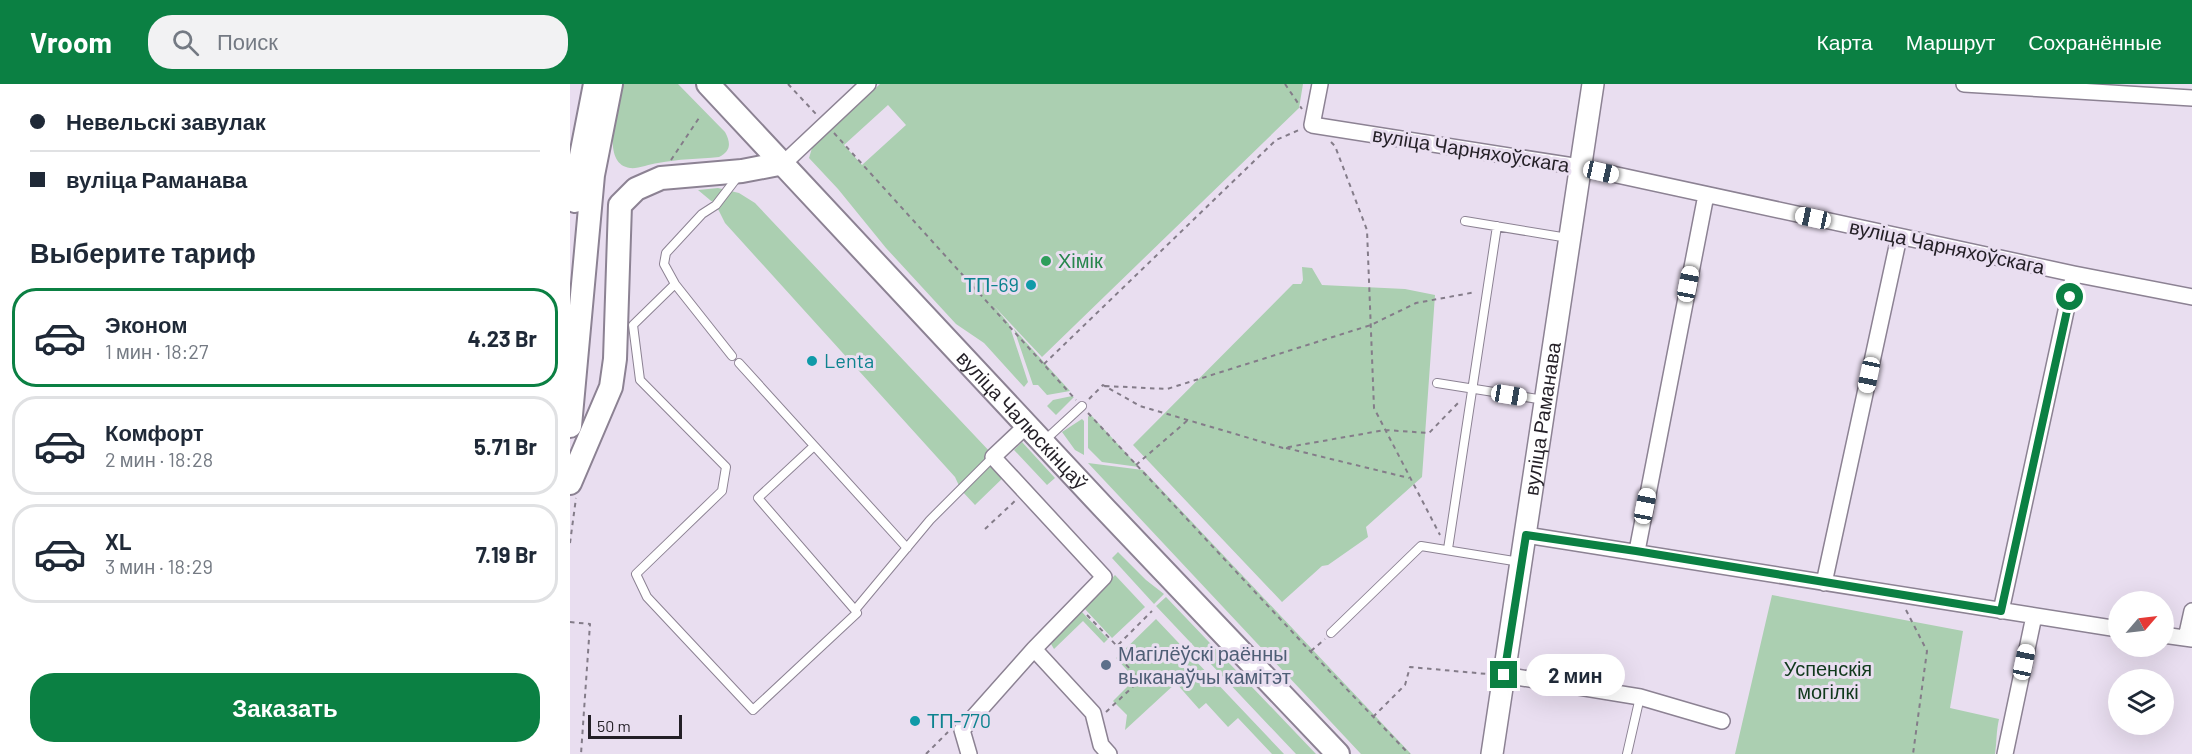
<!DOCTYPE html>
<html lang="ru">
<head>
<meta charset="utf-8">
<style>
	:root { --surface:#fff; --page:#f2f2f3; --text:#1f2937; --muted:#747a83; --line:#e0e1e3; --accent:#0b8043 }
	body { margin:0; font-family:Barlow,sans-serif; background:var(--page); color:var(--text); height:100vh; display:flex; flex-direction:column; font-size:22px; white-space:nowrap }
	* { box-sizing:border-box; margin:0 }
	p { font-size:20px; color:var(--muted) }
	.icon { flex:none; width:33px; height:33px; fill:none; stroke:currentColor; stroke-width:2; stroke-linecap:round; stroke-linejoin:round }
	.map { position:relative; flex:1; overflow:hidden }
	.drawer { display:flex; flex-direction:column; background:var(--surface); width:570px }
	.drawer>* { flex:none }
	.guide { display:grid; align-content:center; height:132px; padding:0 30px; background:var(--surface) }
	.needle { width:39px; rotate:62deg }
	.controls { position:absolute; left:1538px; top:507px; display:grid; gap:12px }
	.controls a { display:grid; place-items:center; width:66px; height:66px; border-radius:50%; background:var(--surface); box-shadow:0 6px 24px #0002; font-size:30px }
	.scale { position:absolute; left:18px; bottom:15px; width:94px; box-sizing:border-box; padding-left:6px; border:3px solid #231f26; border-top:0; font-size:16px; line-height:21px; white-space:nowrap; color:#231f26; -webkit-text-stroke:4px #e9def0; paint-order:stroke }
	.end { position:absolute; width:27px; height:27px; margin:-14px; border:8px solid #0b8043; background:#fff; box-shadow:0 0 0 3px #fff }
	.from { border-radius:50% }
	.bubble { position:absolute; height:42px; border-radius:21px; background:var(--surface); box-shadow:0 6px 24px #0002; font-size:20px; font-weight:700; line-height:42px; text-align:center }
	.car { position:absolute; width:18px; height:36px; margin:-18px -9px; border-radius:8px; box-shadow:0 0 4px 2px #0007; background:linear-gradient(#fff 24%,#345 0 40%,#fff 0 76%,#345 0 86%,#fff 0) }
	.guide b { display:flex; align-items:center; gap:21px; height:57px; font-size:22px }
	.guide b+b { border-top:2px solid var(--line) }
	.guide i { width:15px; height:15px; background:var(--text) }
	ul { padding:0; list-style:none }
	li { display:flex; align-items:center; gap:18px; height:99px; margin:0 12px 9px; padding:0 18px; border:3px solid var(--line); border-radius:24px }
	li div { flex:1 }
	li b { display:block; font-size:22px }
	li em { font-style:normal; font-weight:700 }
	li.on { border-color:var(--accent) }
	li>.icon { width:54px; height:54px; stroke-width:1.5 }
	h2 { padding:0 30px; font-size:27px; line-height:72px }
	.primary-button { display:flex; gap:12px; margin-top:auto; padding:12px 30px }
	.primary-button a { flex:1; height:69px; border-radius:24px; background:var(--accent); color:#fff; font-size:24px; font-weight:700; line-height:69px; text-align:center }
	header { display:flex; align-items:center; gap:36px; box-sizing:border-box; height:84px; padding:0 30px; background:var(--accent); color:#fff }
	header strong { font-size:28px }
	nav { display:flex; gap:33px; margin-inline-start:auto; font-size:21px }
	.search { width:420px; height:54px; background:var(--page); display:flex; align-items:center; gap:15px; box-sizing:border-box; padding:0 21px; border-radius:24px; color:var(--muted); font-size:22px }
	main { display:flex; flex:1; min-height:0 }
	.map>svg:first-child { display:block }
	.green { fill:#abcfb1; fill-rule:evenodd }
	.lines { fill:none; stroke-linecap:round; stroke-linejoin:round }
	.service-casing { stroke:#8c8293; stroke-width:10 }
	.minor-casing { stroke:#8c8293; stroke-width:18 }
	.secondary-casing { stroke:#8c8293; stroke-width:24 }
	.primary-casing { stroke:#8c8293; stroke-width:26 }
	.path { stroke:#847c89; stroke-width:2; stroke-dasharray:4.5 4.5; stroke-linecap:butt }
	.service { stroke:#fff; stroke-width:8 }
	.minor { stroke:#fff; stroke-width:15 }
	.secondary { stroke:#fff; stroke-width:21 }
	.primary { stroke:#fff; stroke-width:22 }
	.route { stroke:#0b8043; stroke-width:8 }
	.leisure-dot { fill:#2e9e5b; stroke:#e9def0; stroke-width:2 }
	.culture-dot { fill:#0f9aa8; stroke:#e9def0; stroke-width:2 }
	.service-dot { fill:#5c6f8a; stroke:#e9def0; stroke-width:2 }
	.labels { text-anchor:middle; stroke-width:6; stroke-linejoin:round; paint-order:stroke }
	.street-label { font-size:20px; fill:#231f26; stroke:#e9def0 }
	.leisure-label { font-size:20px; fill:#27864d; stroke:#e9def0; text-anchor:start }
	.culture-label { font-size:20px; fill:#0d838f; stroke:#e9def0; text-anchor:start }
	.service-label { font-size:20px; fill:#4e5e75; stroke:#e9def0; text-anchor:start }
	.park-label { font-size:20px; fill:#10391c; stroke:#e9def0 }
</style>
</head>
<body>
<header>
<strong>Vroom</strong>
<div class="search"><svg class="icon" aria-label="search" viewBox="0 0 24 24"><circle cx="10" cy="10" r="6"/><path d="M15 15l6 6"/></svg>Поиск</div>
<nav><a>Карта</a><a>Маршрут</a><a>Сохранённые</a></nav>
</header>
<main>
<section class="drawer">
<div class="guide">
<b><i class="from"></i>Невельскі завулак</b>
<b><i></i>вуліца Раманава</b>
</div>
<h2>Выберите тариф</h2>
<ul>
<li class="on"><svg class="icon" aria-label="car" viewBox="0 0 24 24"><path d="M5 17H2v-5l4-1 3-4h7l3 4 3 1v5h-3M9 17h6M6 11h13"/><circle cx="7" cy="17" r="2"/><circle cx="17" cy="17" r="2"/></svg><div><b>Эконом</b><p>1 мин · 18:27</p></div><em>4.23 Br</em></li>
<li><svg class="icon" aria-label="car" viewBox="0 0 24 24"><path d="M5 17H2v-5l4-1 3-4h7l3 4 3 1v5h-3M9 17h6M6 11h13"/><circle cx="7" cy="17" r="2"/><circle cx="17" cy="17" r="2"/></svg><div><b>Комфорт</b><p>2 мин · 18:28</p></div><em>5.71 Br</em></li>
<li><svg class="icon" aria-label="car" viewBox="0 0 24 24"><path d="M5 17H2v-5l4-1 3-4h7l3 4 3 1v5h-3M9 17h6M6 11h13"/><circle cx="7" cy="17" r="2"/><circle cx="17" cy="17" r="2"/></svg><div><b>XL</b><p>3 мин · 18:29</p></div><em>7.19 Br</em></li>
</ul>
<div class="primary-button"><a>Заказать</a></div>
</section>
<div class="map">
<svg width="1622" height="670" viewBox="0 0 1622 670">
	<rect width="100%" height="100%" fill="#e9def0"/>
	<path class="green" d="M53 0H108L155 48C161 59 161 67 149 73 129 75 108 75 88 79 79 80 68 85 60 84 29 80 48 20 53 0Z
		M310 0H733L729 24 472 273 424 222 439 240 458 298 454 303 414 259 386 240 316 164 268 105 239 74 242 64ZM318 21 336 41 292 81 274 61Z
		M148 104 169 109 185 119 439 388 405 421 391 406 385 393 155 139 146 121 128 106Z
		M732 183 742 184 752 201 835 205 865 211 852 393 796 443 798 453 758 481 752 482 712 518 563 361 723 200H731L733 196Z
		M444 245 500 307 477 311 468 301H463Z
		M502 312 504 313 486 331 477 322 483 316Z
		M520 330 569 383 532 378 518 364V333Z
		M512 335 514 337V371L505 366 492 348Z
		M452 358 485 394 477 401 444 366Z
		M518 379 573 386 841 670H791Z
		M548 468 576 496 594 510 584 520 542 474Z
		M545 491 575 523 542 554 514 524Z
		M1202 511 1393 547 1380 624 1429 635C1426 648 1427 657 1425 670H1165Z
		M596 513 746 670H726L586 522Z
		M511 527 538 555 534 559 513 537 484 565 481 560 482 556Z
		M586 535 714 670H702L668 634 658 643 636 619 629 625 606 599 555 646 557 631 543 617 565 595 546 574Z"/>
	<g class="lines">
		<g class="service-casing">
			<path id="service" d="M895 137 998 154
				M105 200 63 241 70 296 156 383 152 407 66 490 77 513 183 626 287 529 285 526 360 436 423 373
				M162 272 105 200 94 180 96 169 132 130 146 121 169 91
				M169 279 337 464
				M867 299 974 316
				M474 357 512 322
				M244 362 188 414 285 526
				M878 465 927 142
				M761 549 851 462 950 478
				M1057 670 1070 613"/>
		</g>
		<g class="minor-casing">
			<path id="minor" d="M750 0 742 41 1010 83 1504 190 1622 213
				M1394 0 1622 14
				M214 79 298 0
				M956 451 1548 545
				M1067 467 1136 111
				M1254 499 1329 153
				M1431 527 1504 190
				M1593 551 1622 555
				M1616 554 1622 527
				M464 565 523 629 531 661 539 670
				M934 591 1070 613 1152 637
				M399 670 392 646 464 565 534 493 423 373 457 341
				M1435 670 1464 532"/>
		</g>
		<g class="secondary-casing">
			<g id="secondary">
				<path id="s1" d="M922 670 1023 0"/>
			</g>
		</g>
		<g class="primary-casing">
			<g id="primary">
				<path id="s2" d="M138 0 535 425 768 670"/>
				<path d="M5 117 9 82 25 0"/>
				<path d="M0 342 23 91 41 0"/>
				<path d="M0 399 41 303 45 275 50 121 66 105 91 94 172 87 214 79"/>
			</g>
		</g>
		<path class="path" d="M218 0 246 30
			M715 0 732 25
			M264 49 506 316
			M761 58 765 62 797 146 804 324 870 451
			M101 76 131 31
			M474 280 706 56 729 46
			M535 302 597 305 801 241 846 219 906 208
			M519 315 533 301 570 322 713 364 815 346 859 349 889 318
			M518 329 741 568 839 670
			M716 364 839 394
			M566 381 618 336
			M415 445 446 416
			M0 459 6 414
			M1336 526 1357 567 1343 670
			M517 531 547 562 582 527
			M0 538 20 540 11 670
			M741 567 755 555
			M536 628 570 596 551 575 547 562
			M803 633 835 601 840 583 917 590
			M356 670 378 648"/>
		<use href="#service" class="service"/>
		<use href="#minor" class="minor"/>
		<use href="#secondary" class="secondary"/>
		<use href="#primary" class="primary"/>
	</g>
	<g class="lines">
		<path class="route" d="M934 591 956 451 1066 467 1431 527 1500 213"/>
	</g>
	<circle class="leisure-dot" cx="476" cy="177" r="6"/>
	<g class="culture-dot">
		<circle cx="461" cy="201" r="6"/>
		<circle cx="242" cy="277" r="6"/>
		<circle cx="345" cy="637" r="6"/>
	</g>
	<circle class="service-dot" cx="536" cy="581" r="6"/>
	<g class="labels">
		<g class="street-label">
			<text transform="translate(901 66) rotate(9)" y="7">вуліца Чарняхоўскага</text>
			<text transform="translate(1377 163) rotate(12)" y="7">вуліца Чарняхоўскага</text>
			<text dy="7" stroke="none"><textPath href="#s1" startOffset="339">вуліца Раманава</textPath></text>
			<text dy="7" stroke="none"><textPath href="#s2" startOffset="460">вуліца Чалюскінцаў</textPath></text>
		</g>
		<g class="leisure-label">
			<text x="488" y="184">Хімік</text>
		</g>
		<g class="culture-label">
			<text x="449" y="208" text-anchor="end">ТП-69</text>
			<text x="254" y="284">Lenta</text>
			<text x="357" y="644">ТП-770</text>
		</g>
		<g class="service-label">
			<text x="548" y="577">Магілёўскі раённы<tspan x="548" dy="23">выканаўчы камітэт</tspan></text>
		</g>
		<g class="park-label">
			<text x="1258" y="592">Успенскія<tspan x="1258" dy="23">могілкі</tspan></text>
		</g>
	</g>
</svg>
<div class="controls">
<a><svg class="needle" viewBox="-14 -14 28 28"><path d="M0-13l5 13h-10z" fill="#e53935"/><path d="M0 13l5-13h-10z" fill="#747a83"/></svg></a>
<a><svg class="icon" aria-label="layers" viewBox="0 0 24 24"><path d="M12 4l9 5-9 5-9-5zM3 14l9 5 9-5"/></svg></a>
</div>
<div class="scale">50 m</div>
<i class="end from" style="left:1500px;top:213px"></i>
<i class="end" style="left:934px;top:591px"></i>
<div class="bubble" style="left:956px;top:570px;width:99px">2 мин</div>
<i class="car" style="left:1031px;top:88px;rotate:103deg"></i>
<i class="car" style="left:1243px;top:134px;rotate:282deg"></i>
<i class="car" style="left:1118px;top:200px;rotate:11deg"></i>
<i class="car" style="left:1299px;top:291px;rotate:192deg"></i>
<i class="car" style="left:939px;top:311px;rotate:99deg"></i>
<i class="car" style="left:1075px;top:422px;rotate:11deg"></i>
<i class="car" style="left:1454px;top:578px;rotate:12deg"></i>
</div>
</main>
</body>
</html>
